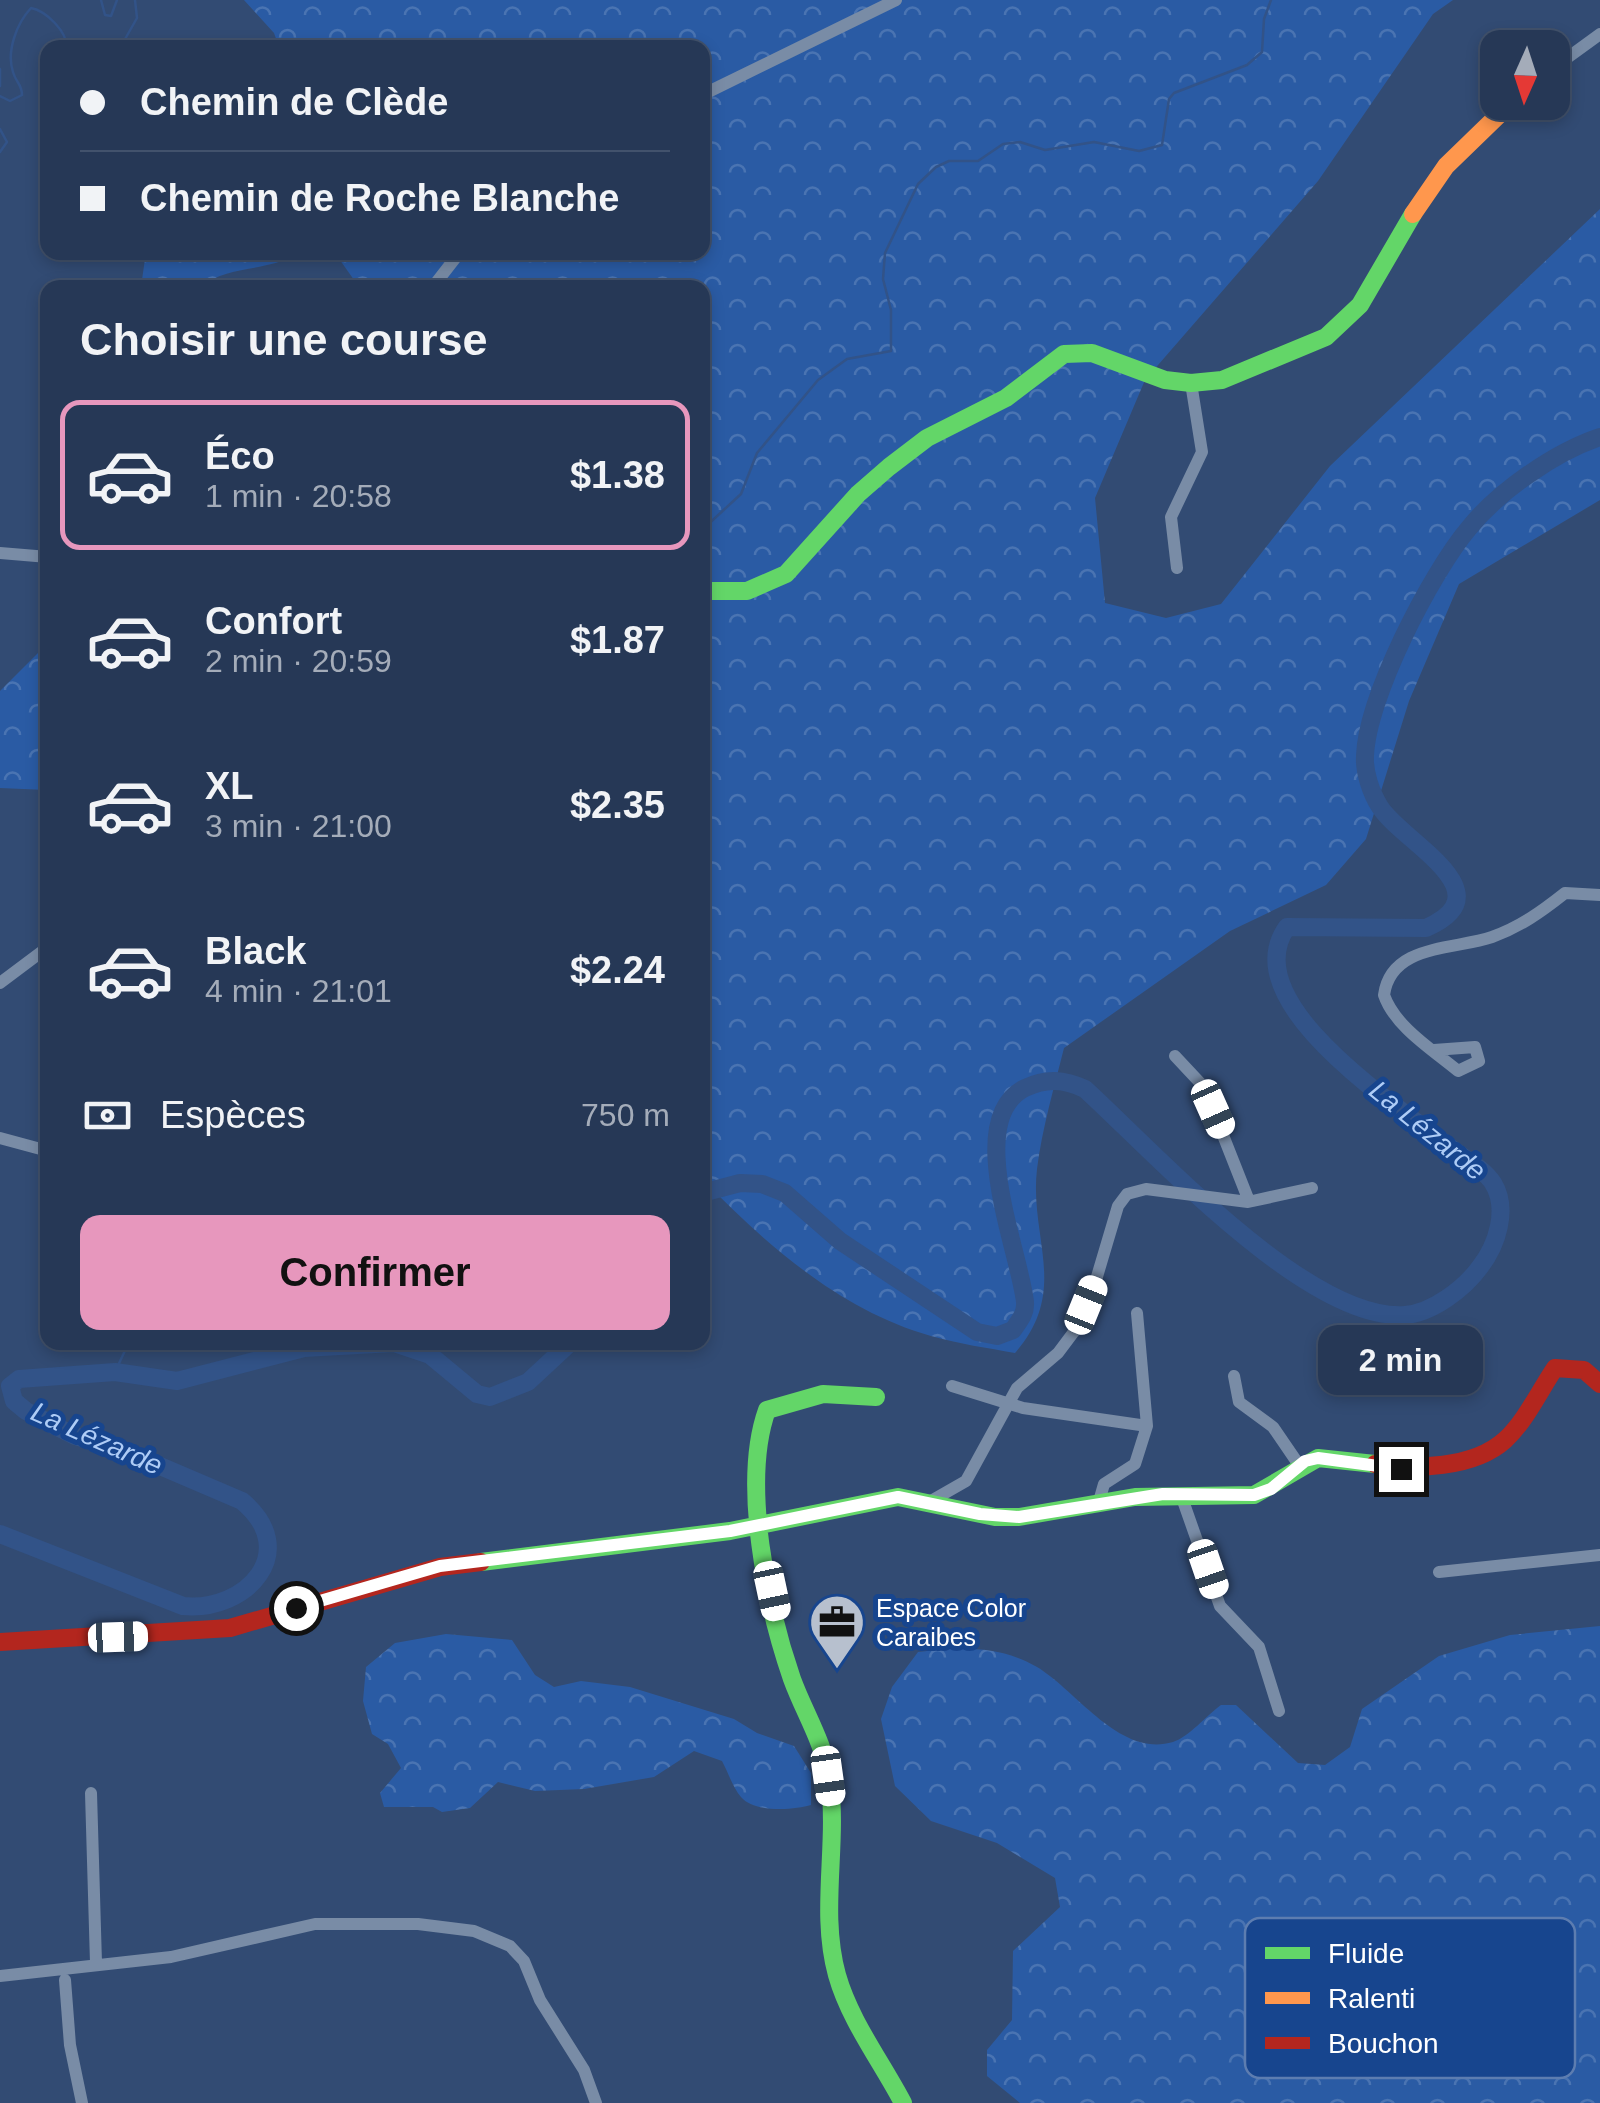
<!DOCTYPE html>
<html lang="fr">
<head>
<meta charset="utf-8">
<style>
	:root { --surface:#263856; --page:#324360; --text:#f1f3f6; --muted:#a4acb9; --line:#42526c; --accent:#e797bd }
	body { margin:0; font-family:Arial,sans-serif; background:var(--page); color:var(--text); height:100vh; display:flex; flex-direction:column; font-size:38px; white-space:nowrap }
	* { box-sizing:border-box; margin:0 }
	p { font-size:32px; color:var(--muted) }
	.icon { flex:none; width:55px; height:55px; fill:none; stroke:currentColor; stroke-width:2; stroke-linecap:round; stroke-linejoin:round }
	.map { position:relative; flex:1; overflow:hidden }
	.details { position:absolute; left:40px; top:280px; width:670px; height:1070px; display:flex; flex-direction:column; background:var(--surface); border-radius:20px; box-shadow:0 5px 15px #0003,0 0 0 2px var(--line) }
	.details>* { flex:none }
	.top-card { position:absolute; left:40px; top:40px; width:670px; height:220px; border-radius:20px; box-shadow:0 5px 15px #0003,0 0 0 2px var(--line); display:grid; align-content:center; height:220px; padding:0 40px; background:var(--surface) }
	.needle { width:65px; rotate:183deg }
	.tools { position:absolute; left:1480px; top:30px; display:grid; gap:20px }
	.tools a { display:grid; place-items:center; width:90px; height:90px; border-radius:20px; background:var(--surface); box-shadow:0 5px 15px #0003,0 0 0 2px var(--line); font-size:50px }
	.end { position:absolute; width:45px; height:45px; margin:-22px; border:12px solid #fff; background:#111; box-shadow:0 0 0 5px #111 }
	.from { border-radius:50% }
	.bubble { position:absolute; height:70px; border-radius:20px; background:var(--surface); box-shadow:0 5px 15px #0003,0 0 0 2px var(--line); font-size:32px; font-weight:700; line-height:70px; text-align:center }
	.car { position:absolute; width:30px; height:60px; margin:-30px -15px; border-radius:12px; box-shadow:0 0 8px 2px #0007; background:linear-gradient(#fff 24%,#345 0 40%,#fff 0 76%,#345 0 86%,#fff 0) }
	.top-card b { display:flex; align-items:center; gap:35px; height:95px; font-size:38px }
	.top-card b+b { border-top:2px solid var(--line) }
	.top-card i { width:25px; height:25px; background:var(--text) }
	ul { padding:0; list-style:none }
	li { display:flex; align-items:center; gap:30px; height:150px; margin:0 20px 15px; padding:0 20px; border:5px solid transparent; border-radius:20px }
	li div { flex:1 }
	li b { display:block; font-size:38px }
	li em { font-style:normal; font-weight:700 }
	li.active { border-color:var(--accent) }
	li>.icon { width:90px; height:90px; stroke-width:1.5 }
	h2 { padding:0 40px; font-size:45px; line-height:120px }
	.pay { display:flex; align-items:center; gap:25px; height:110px; padding:0 40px; font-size:38px }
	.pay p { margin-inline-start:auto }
	.primary-button { display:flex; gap:20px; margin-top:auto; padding:20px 40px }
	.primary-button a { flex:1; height:115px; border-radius:20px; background:var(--accent); color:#111; font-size:40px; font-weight:700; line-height:115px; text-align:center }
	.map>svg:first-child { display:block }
	.forest { fill:url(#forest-crowns) }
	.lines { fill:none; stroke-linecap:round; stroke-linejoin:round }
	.stream { stroke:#325388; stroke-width:2.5 }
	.river { stroke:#325388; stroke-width:18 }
	.street { stroke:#798ca6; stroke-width:12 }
	.fast { stroke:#63d668; stroke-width:18 }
	.slow { stroke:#ff974d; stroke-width:18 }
	.jam { stroke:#b3261e; stroke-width:18 }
	.route { stroke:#fff; stroke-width:12 }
	.labels { text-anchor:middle; stroke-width:10; stroke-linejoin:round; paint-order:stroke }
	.poi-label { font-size:25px; fill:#fff; stroke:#17458e; text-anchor:start }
	.water-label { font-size:28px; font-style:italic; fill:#aeccf6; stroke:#17458e }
	.key { fill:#17458e; stroke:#5d7db0; stroke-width:2.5 }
	.key-label { font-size:28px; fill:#fff }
</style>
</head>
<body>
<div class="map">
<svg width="1600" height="2103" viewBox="0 0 1600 2103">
	<defs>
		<pattern id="forest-crowns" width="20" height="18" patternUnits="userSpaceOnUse" patternTransform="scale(2.5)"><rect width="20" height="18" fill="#2a5ba4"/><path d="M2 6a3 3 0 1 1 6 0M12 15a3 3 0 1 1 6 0" fill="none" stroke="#4a74b2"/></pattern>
	</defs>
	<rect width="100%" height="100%" fill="#324b73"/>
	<path class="forest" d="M244 0H1453L1433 14 1318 181 1145 380 1095 498 1105 603 1166 618 1221 604 1330 466 1600 209V500L1459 584 1409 701 1366 839 1326 885 1230 931 1064 1048C1054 1088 1042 1129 1037 1169 1029 1238 1070 1290 1015 1353 988 1348 959 1344 931 1336 840 1310 768 1246 703 1180L702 288 359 287 335 253 702 252V48L279 47 274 33Z
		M146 252H297V253C268 273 227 264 201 287H141Z
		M47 644V790L0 788V691Z
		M1600 1626V2103H1020L987 2076V2050L1012 2020 1013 1951 1060 1907 1055 1878 997 1843 931 1821 895 1786 881 1719 892 1687 918 1652C960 1647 999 1645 1037 1667 1077 1691 1120 1758 1173 1742 1189 1737 1207 1715 1221 1705H1236L1298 1763 1325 1765 1350 1747 1362 1709 1439 1656 1510 1635Z
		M446 1634 512 1640 535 1675 554 1687 581 1681 630 1687 734 1719 757 1733 794 1746 811 1773V1805C794 1810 754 1813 741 1797 733 1788 728 1772 722 1761L694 1751 654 1777 584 1789 535 1791 498 1782 470 1808 442 1812 433 1807H384L380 1793 401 1768 388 1744 372 1734 363 1701 366 1667 395 1643Z"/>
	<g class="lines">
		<path class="stream" d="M101 0 105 15 111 16 117 0
			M120 48 137 18 135 0
			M48 63 41 75 48 85
			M0 69V86
			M0 96 10 101 22 95C22 84 16 83 13 72 6 51 17 23 31 8 46 11 67 31 67 48
			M0 129 7 142 0 152
			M702 530 741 494 757 453 818 380 847 359 891 351V310L883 279 885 253 918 184 936 167 949 161H978L1003 144 1020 142 1045 150 1094 142 1139 151 1162 145 1169 99 1174 93 1247 65 1262 52 1264 19 1271 0
			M115 1372 129 1342"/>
		<path class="river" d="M702 1193 740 1183 762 1184 785 1193 840 1241 977 1332 997 1336 1013 1330C1019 1321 1026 1314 1025 1302 1020 1253 963 1119 1025 1088 1046 1078 1064 1079 1085 1089 1155 1153 1309 1322 1405 1315 1432 1313 1464 1289 1480 1267 1497 1245 1509 1209 1493 1183 1484 1169 1465 1159 1452 1149 1401 1108 1233 1003 1287 927L1426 928C1508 892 1402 842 1380 807 1371 793 1364 772 1365 756 1367 697 1431 573 1469 528 1499 491 1555 452 1600 437
			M0 1534 183 1606C247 1612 302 1551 242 1501L125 1451 75 1436 26 1411 14 1401 10 1386 19 1379 115 1372 177 1381 304 1348 394 1343 430 1355 477 1394 490 1397 528 1382 571 1342"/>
		<path class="street" d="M1552 69 1600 34
			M702 95 896 0
			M432 288 460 252
			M0 553 48 557
			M1177 568 1171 517 1202 452 1191 383
			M0 983 48 947
			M1434 1050 1475 1047 1479 1061 1458 1071C1433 1050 1395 1027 1384 995 1391 944 1454 950 1492 937 1520 927 1541 912 1565 893L1600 895
			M1175 1056 1204 1087 1249 1201
			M0 1138 48 1151
			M1234 1376 1239 1402 1273 1427 1299 1465
			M952 1386 1023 1408 1147 1426
			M1181 1495 1220 1606 1259 1647 1279 1711
			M931 1501 966 1481 1017 1388 1058 1353 1073 1333 1096 1280 1118 1206 1127 1194 1146 1189 1248 1202 1312 1188
			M1098 1505 1104 1484 1135 1464 1147 1426 1137 1313
			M1439 1572 1600 1555
			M91 1793 96 1963
			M0 1976 171 1957 315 1924H418L474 1931 510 1946 524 1961 540 2000 584 2070 596 2103
			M65 1980 70 2045 82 2103"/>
		<path class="fast" d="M702 591H747L786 574 858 494 889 467 927 438 1006 398 1064 354 1092 353 1165 380 1191 383 1222 380 1326 337 1360 305 1413 214
			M876 1397 823 1394 767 1410C741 1482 767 1607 792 1679 804 1712 824 1743 829 1778 839 1843 819 1910 837 1975 850 2021 881 2061 903 2103
			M481 1562 730 1531 898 1497 995 1517H1019L1135 1497 1254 1495 1318 1458 1375 1464"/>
		<path class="slow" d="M1413 214 1446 166 1512 102"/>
		<path class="jam" d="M1375 1464C1415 1469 1473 1469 1505 1440 1525 1422 1540 1390 1555 1368L1584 1370 1600 1384
			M0 1642 230 1628 440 1567 481 1562"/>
	</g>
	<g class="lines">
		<path class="route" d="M296 1608 440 1566 730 1531 898 1497 980 1514 1019 1517 1163 1494 1254 1495 1271 1489 1305 1461 1318 1458 1401 1469"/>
	</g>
	<defs>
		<g id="office-pin" transform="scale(2.875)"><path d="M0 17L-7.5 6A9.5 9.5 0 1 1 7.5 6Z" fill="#b7c0ce" stroke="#17458e"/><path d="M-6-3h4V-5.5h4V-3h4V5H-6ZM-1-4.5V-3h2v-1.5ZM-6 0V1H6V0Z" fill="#111"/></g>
	</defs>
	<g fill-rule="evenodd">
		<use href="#office-pin" x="837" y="1622"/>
	</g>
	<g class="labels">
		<g class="poi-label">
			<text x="876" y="1617">Espace Color<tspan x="876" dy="29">Caraibes</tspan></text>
		</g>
		<g class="water-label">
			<text transform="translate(1428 1130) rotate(39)" y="10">La Lézarde</text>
			<text transform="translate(97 1438) rotate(24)" y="10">La Lézarde</text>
		</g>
	</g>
	<rect x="1245" y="1918" width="330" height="160" rx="15" class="key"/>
	<rect x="1265" y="1947" width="45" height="12" fill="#63d668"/>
	<rect x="1265" y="1992" width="45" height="12" fill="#ff974d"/>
	<rect x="1265" y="2037" width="45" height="12" fill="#b3261e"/>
	<g class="key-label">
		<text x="1328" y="1963">Fluide</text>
		<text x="1328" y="2008">Ralenti</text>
		<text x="1328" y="2053">Bouchon</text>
	</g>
</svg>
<div class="tools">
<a><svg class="needle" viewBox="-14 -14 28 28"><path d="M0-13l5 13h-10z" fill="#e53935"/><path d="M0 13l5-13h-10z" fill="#a4acb9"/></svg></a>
</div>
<i class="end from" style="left:296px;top:1608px"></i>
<i class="end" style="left:1401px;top:1469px"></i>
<div class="bubble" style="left:1318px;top:1325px;width:165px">2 min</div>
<i class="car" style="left:1213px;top:1109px;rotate:156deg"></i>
<i class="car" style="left:1086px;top:1305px;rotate:22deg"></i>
<i class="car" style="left:1208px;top:1569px;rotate:161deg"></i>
<i class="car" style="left:772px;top:1591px;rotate:168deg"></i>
<i class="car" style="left:118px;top:1637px;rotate:88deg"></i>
<i class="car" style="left:828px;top:1776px;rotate:172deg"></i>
<div class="top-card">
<b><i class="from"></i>Chemin de Clède</b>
<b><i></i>Chemin de Roche Blanche</b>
</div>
<section class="details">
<h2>Choisir une course</h2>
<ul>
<li class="active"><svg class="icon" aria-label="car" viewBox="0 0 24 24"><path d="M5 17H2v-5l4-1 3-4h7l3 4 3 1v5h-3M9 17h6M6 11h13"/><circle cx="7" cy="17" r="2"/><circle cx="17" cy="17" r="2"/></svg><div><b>Éco</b><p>1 min · 20:58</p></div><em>$1.38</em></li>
<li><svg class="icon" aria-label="car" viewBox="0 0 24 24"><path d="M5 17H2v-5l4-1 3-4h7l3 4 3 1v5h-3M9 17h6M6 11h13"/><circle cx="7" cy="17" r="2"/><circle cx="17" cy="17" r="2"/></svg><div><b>Confort</b><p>2 min · 20:59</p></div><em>$1.87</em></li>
<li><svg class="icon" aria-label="car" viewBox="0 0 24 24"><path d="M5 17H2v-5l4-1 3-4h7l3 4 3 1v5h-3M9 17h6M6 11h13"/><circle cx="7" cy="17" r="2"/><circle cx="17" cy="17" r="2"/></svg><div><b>XL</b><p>3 min · 21:00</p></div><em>$2.35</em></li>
<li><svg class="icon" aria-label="car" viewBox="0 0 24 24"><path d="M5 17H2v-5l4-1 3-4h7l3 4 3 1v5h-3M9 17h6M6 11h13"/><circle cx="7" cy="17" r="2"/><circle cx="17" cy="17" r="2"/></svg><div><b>Black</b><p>4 min · 21:01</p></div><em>$2.24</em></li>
</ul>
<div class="pay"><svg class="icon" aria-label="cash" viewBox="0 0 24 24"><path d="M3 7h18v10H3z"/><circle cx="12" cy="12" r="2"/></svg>Espèces<p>750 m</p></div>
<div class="primary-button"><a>Confirmer</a></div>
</section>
</div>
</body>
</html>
